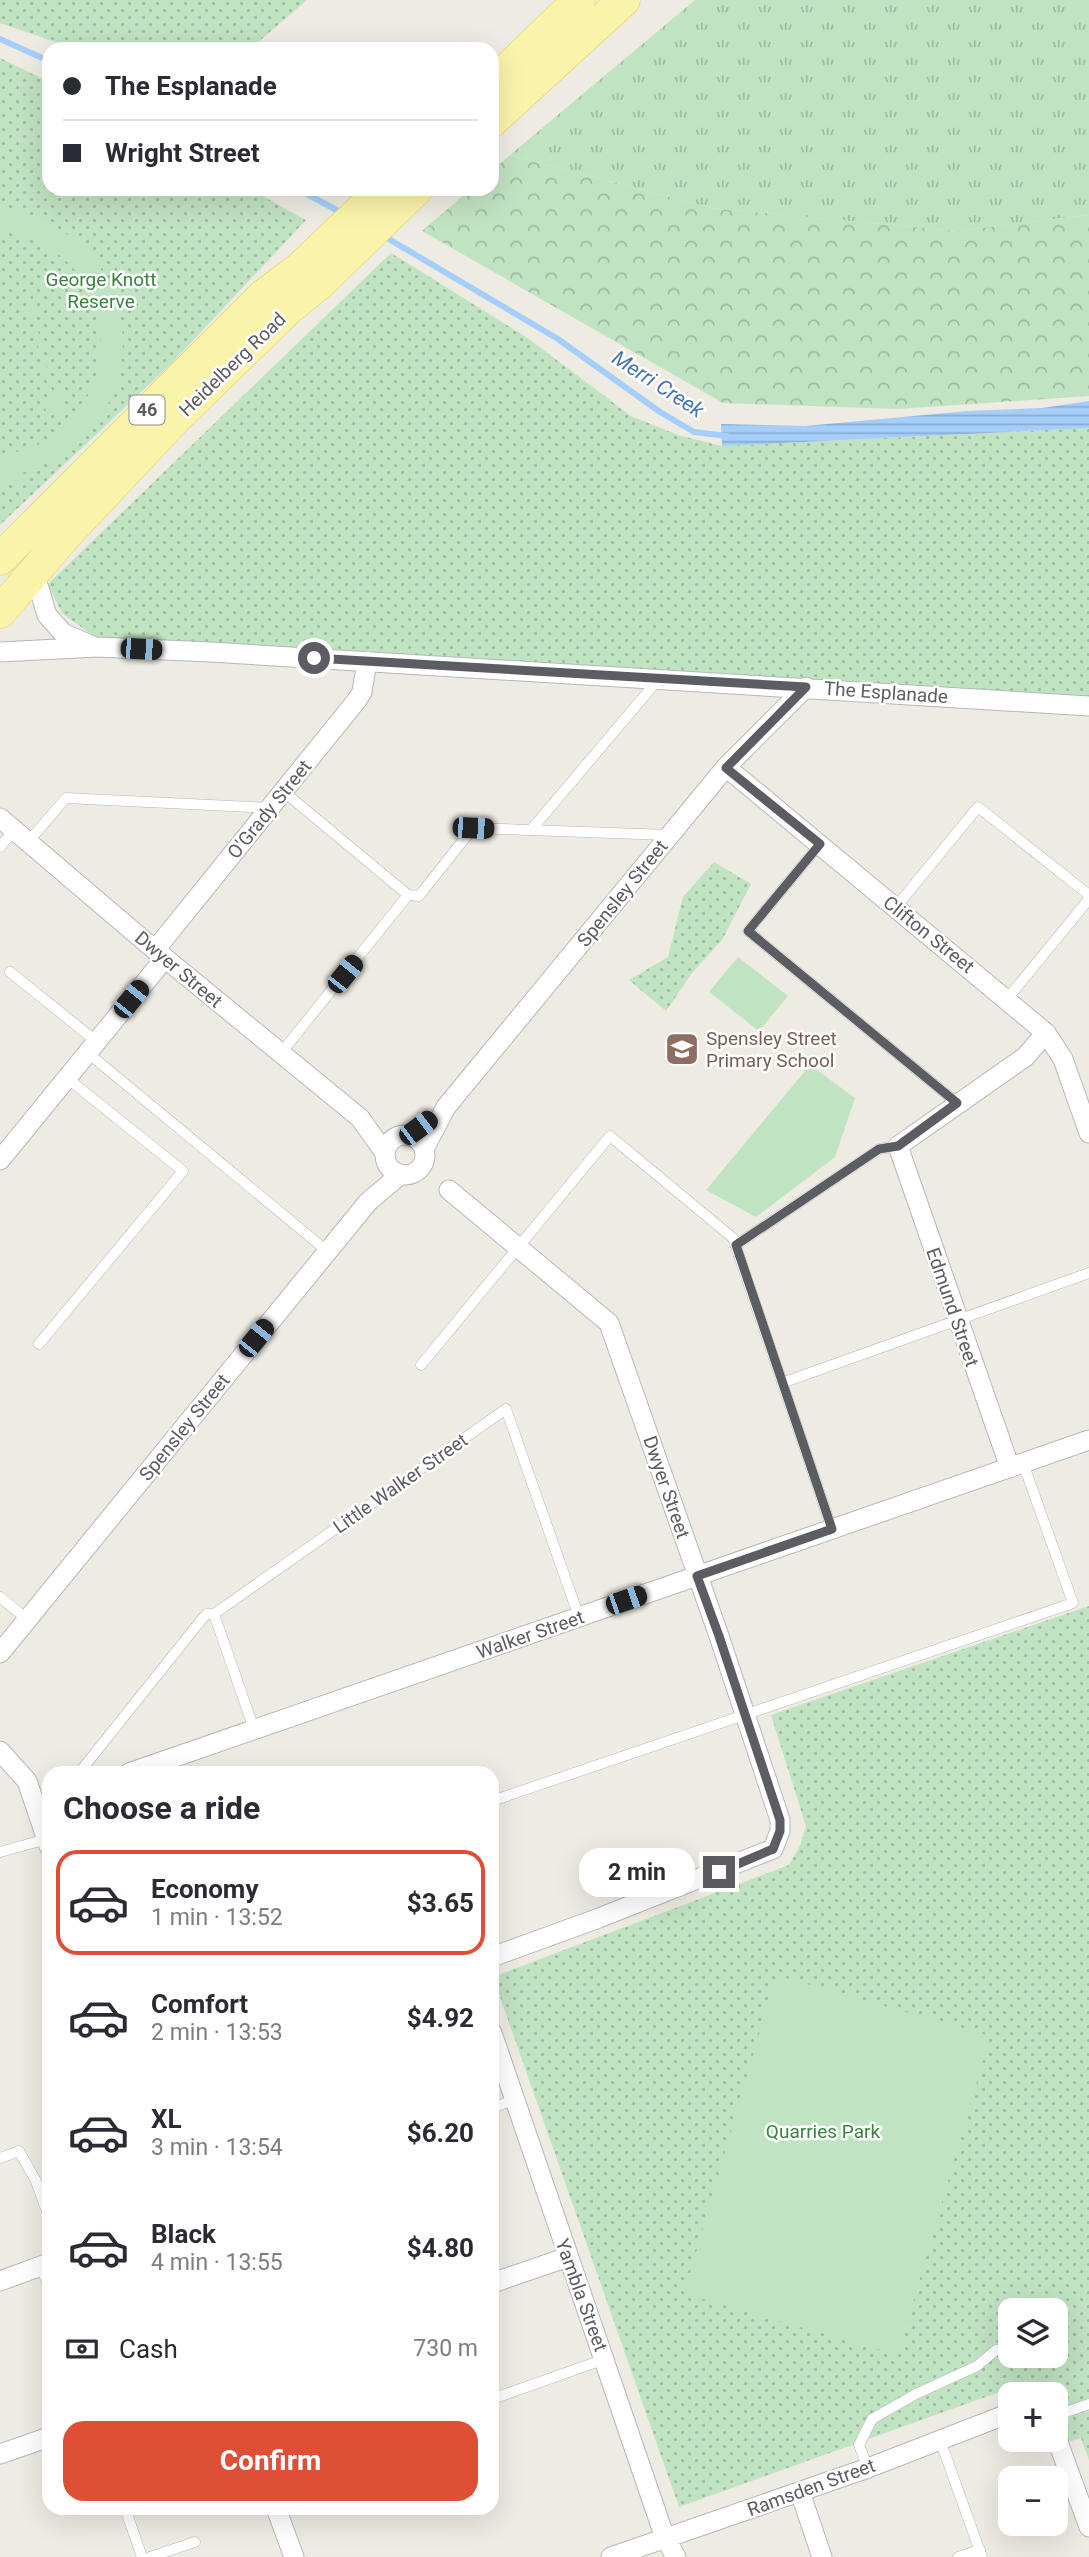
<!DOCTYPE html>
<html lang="en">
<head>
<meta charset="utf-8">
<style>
	:root { --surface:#fff; --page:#f7f7f7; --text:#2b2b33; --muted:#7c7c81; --line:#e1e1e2; --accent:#df4f36 }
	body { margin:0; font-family:Roboto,sans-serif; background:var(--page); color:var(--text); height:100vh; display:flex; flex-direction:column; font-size:26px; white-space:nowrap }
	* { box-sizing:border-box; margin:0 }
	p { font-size:23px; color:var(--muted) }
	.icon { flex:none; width:38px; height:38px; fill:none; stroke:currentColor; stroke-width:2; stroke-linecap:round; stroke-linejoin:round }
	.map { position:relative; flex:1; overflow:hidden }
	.panel { position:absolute; left:42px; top:1766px; width:457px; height:749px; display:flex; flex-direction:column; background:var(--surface); border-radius:21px; box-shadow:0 7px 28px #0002 }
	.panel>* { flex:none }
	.banner { position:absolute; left:42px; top:42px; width:457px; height:154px; border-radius:21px; box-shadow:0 7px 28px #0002; display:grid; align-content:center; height:154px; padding:0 21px; background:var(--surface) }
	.controls { position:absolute; left:998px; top:2298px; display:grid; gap:14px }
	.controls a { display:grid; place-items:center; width:70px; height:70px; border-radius:14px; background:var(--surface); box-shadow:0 7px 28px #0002; font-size:35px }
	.end { position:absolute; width:32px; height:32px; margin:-16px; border:9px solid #5b5d62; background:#fff; box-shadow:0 0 0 4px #fff }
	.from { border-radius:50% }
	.bubble { position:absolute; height:49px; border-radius:21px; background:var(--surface); box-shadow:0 7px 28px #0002; font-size:23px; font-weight:700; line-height:49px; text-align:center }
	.car { position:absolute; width:21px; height:42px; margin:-21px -10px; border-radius:9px; box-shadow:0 0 5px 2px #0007; background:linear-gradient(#222 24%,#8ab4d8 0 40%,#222 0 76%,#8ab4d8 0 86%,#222 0) }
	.banner b { display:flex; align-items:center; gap:24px; height:66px; font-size:26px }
	.banner b+b { border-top:2px solid var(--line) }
	.banner i { width:18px; height:18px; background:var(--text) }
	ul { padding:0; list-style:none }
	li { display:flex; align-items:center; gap:21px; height:105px; margin:0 14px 10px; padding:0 7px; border:4px solid transparent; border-radius:21px }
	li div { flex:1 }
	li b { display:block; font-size:26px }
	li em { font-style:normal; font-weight:700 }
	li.on { border-color:var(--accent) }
	li>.icon { width:63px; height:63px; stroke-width:1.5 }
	h2 { padding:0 21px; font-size:32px; line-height:84px }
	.pay { display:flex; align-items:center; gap:18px; height:77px; padding:0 21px; font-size:26px }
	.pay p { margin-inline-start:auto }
	.primary-button { display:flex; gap:14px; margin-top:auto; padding:14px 21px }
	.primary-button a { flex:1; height:80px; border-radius:21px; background:var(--accent); color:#fff; font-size:28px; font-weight:700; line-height:80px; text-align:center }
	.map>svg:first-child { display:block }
	.grass { fill:url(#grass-tufts) }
	.forest { fill:url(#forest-crowns) }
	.park { fill:url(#park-dots); fill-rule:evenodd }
	.pitch { fill:#c0e3c2 }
	.water { fill:url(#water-rules) }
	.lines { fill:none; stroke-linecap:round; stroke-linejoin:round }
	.stream { stroke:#a5cffa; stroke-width:6 }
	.lane-casing { stroke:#b5b7bc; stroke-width:11 }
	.street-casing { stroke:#b5b7bc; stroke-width:21 }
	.primary-casing { stroke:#e9cc5f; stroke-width:33 }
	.lane { stroke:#fff; stroke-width:10 }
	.street { stroke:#fff; stroke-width:19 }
	.primary { stroke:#faf3aa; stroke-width:32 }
	.route { stroke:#5b5d62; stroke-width:9 }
	.labels { text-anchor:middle; stroke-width:5; stroke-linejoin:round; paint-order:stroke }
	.shield { fill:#fff; stroke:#8c8e91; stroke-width:2 }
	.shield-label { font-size:18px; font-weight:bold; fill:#5b5d62 }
	.park-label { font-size:19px; fill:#3a8242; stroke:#fff }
	.street-label { font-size:19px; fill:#5b5d62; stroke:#fff }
	.education-label { font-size:19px; fill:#785e54; stroke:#fff; text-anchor:start }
	.water-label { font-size:21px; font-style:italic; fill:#4674b3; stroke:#fff }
</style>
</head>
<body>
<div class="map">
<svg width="1089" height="2557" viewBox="0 0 1089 2557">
	<defs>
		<pattern id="grass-tufts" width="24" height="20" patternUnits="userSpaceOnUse" patternTransform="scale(1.75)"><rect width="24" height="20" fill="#c0e3c2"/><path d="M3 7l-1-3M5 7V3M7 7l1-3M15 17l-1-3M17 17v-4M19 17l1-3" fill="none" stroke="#9fbba1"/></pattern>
		<pattern id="forest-crowns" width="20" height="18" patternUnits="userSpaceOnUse" patternTransform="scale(1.75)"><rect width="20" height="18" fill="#c0e3c2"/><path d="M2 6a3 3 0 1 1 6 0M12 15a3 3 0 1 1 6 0" fill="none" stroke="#9fbba1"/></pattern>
		<pattern id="park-dots" width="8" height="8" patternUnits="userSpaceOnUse" patternTransform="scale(1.75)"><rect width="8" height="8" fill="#c0e3c2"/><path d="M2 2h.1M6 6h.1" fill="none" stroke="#9fbba1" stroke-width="1.8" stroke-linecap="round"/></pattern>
		<pattern id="water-rules" width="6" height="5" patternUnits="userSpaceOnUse" patternTransform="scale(1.75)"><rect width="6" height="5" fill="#a5cffa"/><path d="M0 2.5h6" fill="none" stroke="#89abce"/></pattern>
	</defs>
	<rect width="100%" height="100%" fill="#edebe2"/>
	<path class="grass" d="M695 0H1089V215L957 231 711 208 510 155Z"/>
	<path class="forest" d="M510 155 711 208 957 231 1089 215V396L898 409 723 403 422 231 471 189H492V171Z"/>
	<path class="park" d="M0 0H307L250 49H76L0 23Z
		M0 58 49 82V189H250L306 220 171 364 0 525Z
		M391 253 526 337 631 416 678 435 722 446 1089 428V697L95 637 62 613 48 584Z
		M714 862 751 884 722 940 692 973 666 1011 629 980 668 957 683 897Z
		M1089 1606V2460L1081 2438 1068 2442 1055 2419V2394H1041L1016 2386 679 2507 493 1977 789 1865 800 1846 806 1826 771 1715ZM1010 2310H1055V2356H1010Z"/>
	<path class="pitch" d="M0 208C154 231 167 431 19 474L20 481 0 486V456C16 452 31 449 45 441 109 404 120 312 67 262 48 244 25 236 0 231Z
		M30 295 53 395 61 393 65 411 47 415 42 398 50 396 26 296Z
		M738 957 788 996 759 1031 709 992Z
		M810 1065 855 1098 835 1157 756 1217 706 1190Z
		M776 1975 990 2036 898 2355 684 2294Z"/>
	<path class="water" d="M1089 401V428L722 446 721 424 805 426 968 411 1042 408Z"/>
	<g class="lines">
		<path class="stream" d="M0 39 49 61
			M298 189 342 213
			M382 235 558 339 660 412 694 432 727 436"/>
		<g class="lane-casing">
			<path id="lane" d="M283 791 408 895
				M531 830 657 681
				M28 842 66 798 270 808
				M820 844 748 931 957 1103
				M0 847 14 830
				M896 907 978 807 1089 895
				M10 972 97 1042
				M1007 999 1089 899
				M88 1053 327 1251
				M281 1053 408 895 419 896 473 828 669 835
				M736 1245 879 1149 898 1146
				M39 1344 183 1171 67 1078
				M421 1365 610 1136 733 1238 832 1529
				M782 1383 1089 1273
				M0 1597 27 1619
				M254 1729 214 1614 506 1409 579 1617
				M79 1773 202 1619 207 1614H214
				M492 1801 1073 1603 1023 1463
				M0 1852 47 1839
				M492 2108 516 2099
				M0 2158 19 2151 36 2181 49 2217
				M41 2266 49 2288
				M492 2399 605 2359
				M1055 2416 1089 2404
				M940 2440 982 2557
				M868 2468 859 2445 872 2419 916 2394 977 2366 996 2350
				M125 2508 142 2557
				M150 2557 195 2542
				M958 2557 980 2550"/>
		</g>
		<g class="street-casing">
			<path id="street" d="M34 572 47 615 63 633 95 647
				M0 652 96 647 210 652 1089 706
				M726 767 1046 1033 1063 1059 1089 1133
				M0 818 155 950 360 1118 385 1153
				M155 950 357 700 362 692 367 661
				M385 1155a20 20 0 1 1 40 0a20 20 0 1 1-40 0Z
				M424 1149 446 1107 726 767 806 687
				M0 1160 165 958
				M449 1190 609 1323 719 1636 780 1820V1831L773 1849 599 1918 492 1957
				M1010 1468 898 1146 1025 1057 1046 1033
				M0 1653 368 1202 401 1174
				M0 1751 27 1781 49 1846
				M129 1773 1089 1440
				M492 2033 665 2538 676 2557
				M0 2281 49 2263
				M492 2283 568 2257
				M1055 2434 1089 2527
				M0 2454 49 2437
				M800 2492 822 2557
				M276 2508 294 2557
				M611 2557 868 2468 1010 2413"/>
		</g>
		<g class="primary-casing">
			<path id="primary" d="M492 84 579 0
				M492 121 624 0
				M0 559 263 296 300 268 383 189
				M0 612 64 537 175 419 288 309 320 283 417 189"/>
		</g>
		<use href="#lane" class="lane"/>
		<use href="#street" class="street"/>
		<use href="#primary" class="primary"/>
	</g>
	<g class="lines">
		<path class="route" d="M314 658 806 687 726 768 820 844 748 931 957 1103 898 1146 879 1149 736 1245 832 1529 697 1576 719 1636 780 1820V1831L773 1849 719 1872"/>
	</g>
	<defs>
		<g id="school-square" transform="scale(1.75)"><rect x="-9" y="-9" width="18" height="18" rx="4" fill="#8d6e63" stroke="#fff"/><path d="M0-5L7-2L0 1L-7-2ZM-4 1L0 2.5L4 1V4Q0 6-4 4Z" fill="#fff"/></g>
	</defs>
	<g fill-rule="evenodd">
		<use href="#school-square" x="682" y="1049"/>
	</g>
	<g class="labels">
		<rect class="shield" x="129.5" y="395.5" width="35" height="29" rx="5"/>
		<g class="shield-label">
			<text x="147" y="416">46</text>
		</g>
		<g class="park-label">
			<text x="101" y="286">George Knott<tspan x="101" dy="22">Reserve</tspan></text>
			<text x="823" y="2138">Quarries Park</text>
		</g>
		<g class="street-label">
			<text transform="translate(232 364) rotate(-44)" y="7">Heidelberg Road</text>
			<text transform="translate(886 692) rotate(4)" y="7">The Esplanade</text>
			<text transform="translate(269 809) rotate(-51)" y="7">O'Grady Street</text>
			<text transform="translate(622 893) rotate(-51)" y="7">Spensley Street</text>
			<text transform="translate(929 934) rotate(39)" y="7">Clifton Street</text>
			<text transform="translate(179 969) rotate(40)" y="7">Dwyer Street</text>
			<text transform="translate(953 1307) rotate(71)" y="7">Edmund Street</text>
			<text transform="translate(184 1427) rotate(-51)" y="7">Spensley Street</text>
			<text transform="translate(400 1483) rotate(-35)" y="7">Little Walker Street</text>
			<text transform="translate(667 1487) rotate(71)" y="7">Dwyer Street</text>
			<text transform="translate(530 1634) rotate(-19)" y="7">Walker Street</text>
			<text transform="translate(582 2295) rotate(70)" y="7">Yambla Street</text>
			<text transform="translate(811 2487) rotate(-20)" y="7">Ramsden Street</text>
		</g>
		<g class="education-label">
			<text x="706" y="1045">Spensley Street<tspan x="706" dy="22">Primary School</tspan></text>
		</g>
		<g class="water-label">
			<text transform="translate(658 384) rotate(33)" y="7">Merri Creek</text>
		</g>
	</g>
</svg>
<div class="controls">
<a><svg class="icon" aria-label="layers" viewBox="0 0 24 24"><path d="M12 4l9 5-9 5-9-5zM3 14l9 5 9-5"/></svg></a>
<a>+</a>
<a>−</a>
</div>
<i class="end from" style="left:314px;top:658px"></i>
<i class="end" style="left:719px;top:1872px"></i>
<div class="bubble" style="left:579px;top:1848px;width:116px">2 min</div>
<i class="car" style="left:141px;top:649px;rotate:93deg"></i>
<i class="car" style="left:473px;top:828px;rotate:92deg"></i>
<i class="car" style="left:345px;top:974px;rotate:39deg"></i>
<i class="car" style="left:131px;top:999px;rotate:39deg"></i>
<i class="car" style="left:418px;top:1128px;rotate:53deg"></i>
<i class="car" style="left:256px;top:1338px;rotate:39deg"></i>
<i class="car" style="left:626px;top:1600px;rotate:71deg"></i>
<div class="banner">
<b><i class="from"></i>The Esplanade</b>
<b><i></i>Wright Street</b>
</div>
<section class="panel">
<h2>Choose a ride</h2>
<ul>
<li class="on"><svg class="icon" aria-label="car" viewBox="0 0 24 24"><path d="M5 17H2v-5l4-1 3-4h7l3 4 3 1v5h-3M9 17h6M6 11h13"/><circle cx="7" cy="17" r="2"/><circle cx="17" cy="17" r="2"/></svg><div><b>Economy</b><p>1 min · 13:52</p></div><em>$3.65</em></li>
<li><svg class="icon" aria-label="car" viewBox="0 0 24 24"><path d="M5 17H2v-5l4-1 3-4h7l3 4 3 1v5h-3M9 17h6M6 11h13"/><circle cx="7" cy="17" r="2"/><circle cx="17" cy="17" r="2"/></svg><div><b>Comfort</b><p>2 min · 13:53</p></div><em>$4.92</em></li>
<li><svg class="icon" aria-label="car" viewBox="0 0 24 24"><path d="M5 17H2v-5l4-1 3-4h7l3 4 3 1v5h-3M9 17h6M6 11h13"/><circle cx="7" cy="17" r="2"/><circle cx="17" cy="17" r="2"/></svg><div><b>XL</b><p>3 min · 13:54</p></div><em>$6.20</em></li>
<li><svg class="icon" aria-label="car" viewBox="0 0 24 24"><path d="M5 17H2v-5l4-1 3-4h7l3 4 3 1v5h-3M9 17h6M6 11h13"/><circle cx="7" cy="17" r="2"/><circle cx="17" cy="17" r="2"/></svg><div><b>Black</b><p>4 min · 13:55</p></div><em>$4.80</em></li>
</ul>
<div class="pay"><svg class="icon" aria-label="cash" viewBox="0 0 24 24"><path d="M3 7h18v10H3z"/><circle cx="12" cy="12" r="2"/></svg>Cash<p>730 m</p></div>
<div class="primary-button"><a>Confirm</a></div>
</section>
</div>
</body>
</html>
